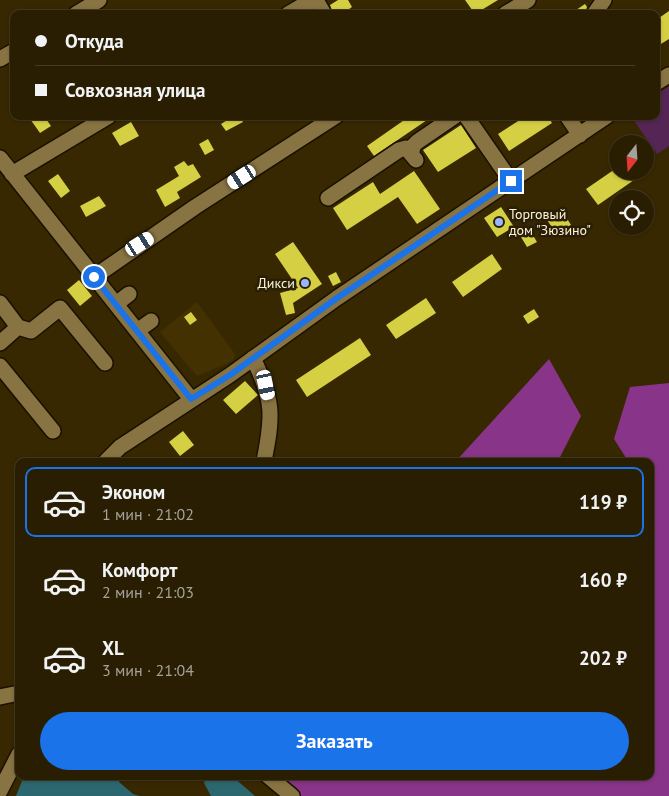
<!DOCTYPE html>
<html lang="ru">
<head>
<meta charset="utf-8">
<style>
	:root { --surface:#291e01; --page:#31270b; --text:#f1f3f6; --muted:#a5a299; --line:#453c23; --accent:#1a73e8 }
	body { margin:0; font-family:"PT Sans",sans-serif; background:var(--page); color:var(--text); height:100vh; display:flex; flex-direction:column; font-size:19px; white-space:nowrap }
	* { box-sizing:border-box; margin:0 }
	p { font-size:16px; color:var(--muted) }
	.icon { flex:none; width:28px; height:28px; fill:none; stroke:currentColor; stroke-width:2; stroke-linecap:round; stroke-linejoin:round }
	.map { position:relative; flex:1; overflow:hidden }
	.side { position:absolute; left:15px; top:458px; width:639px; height:322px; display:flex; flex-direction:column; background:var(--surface); border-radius:10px; box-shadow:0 1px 4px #0004,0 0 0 1px var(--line) }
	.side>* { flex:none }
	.guide { position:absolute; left:10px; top:10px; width:650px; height:110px; border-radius:10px; box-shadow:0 1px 4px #0004,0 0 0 1px var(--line); display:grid; align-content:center; height:110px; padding:0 25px; background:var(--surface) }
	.needle { width:32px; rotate:197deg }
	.tools { position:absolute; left:609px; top:135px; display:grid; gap:10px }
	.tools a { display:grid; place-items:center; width:45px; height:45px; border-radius:50%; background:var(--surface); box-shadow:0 1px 4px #0004,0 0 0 1px var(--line); font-size:25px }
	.end { position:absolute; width:22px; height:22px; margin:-11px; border:6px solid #1a73e8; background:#fff; box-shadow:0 0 0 2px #fff }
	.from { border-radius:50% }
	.car { position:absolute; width:15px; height:30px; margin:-15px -8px; border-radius:6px; box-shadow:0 0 4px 1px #0007; background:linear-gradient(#fff 24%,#345 0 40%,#fff 0 76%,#345 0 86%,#fff 0) }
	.guide b { display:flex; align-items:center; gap:18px; height:48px; font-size:19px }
	.guide b+b { border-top:1px solid var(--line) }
	.guide i { width:12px; height:12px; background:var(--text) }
	ul { padding:9px 0 0; list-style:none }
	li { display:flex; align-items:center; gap:15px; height:70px; margin:0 10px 8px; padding:0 15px; border:2px solid transparent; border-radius:10px }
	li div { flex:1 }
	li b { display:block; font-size:19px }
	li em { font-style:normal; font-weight:700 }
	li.selected { border-color:var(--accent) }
	li>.icon { width:45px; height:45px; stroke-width:1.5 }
	.button { display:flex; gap:10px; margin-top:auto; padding:10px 25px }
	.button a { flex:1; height:58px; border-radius:30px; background:var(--accent); color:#fff; font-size:20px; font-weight:700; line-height:58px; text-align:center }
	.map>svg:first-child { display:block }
	.built { fill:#433101 }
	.green { fill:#542555 }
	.forest { fill:#873489 }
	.water { fill:#2c676f }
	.building { fill:#d5cf43 }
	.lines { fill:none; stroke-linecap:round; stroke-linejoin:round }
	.minor-casing { stroke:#1b1100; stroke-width:18 }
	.minor { stroke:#887342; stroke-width:15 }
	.route { stroke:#1a73e8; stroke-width:6 }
	.poi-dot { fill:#98b5fd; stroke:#291f05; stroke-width:2 }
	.labels { text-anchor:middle; stroke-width:5; stroke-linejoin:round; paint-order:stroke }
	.poi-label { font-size:14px; fill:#fdf2d8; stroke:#291f05; text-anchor:start }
</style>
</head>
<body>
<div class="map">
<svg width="669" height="796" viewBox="0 0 669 796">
	<rect width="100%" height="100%" fill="#372801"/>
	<path class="built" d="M197 302 235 354 233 361 197 376 160 332Z"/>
	<path class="green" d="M669 86V146L657 154 631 116H656V95Z"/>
	<path class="forest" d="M549 359 581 416 558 461H456Z
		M669 383V796H284L260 776H650V461H628L614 439 630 387Z"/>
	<path class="water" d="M24 776H120L119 782 133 794 140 796H16Z
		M206 776H232L255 796H211L204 783Z"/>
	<path class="building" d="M338 0H348L352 7 342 14H333L330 5Z
		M465 0H498L475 14Z
		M585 4 587 7 585 14H570Z
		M669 11V39L656 47V20Z
		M28 116H44L51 126 40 133Z
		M227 116H239L243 122 226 131 221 124 229 119Z
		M410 116H433L374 156 367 146Z
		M526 116H548L552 123 509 151 498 134Z
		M131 122 139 136 120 146 112 133Z
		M461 125 476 148 438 172 423 150Z
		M208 139 214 150 205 155 199 144Z
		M184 161 188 166 193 164 201 177 177 192 180 198 165 207 156 190 179 176 174 167Z
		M618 167V171H647L598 205 586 189Z
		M414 171 440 209 417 224 398 197 347 230 333 208 373 182 380 194Z
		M58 174 70 191 61 198 48 181Z
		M99 196 106 206 86 217 80 206Z
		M501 207 514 227 497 237 484 218Z
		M561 209 571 225 556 234 546 218Z
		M531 232 537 242 527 247 521 237Z
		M293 242 322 284 293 303 295 313 286 315 280 293 298 288 275 254Z
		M492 254 502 269 463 297 452 282Z
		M336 272 341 282 333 286 328 276Z
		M79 280 92 296 80 306 67 290Z
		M426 298 436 313 396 339 386 325Z
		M534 309 539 317 528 324 523 316Z
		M191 312 197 320 190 325 184 317Z
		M360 338 371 355 307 397 296 380Z
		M245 381 258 395 236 414 223 400Z
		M183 431 194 445 180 456 169 442Z"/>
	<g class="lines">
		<g class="minor-casing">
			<path id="minor" d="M316 0 324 14
				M76 14 99 0
				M288 14 312 0
				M505 14 528 0
				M594 14 604 0
				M0 59 14 51
				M656 83 669 75
				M466 116 511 181
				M567 116 580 135
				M412 152 413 146 417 142 455 116
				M0 158 191 399
				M12 174 109 116
				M328 198 399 150 406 148 416 160
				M94 277 195 207 336 116
				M0 303 18 327 0 343
				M116 304 129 294
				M18 327 31 331 60 308 105 363
				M137 331 151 321
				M253 358C274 401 273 416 264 461
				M0 366 53 431
				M106 461 120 447 230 375 337 298 607 116
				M0 697 19 693
				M268 776 292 796
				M0 791 19 754"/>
		</g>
		<use href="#minor" class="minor"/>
	</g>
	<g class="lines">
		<path class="route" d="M94 277 191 399 230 375 337 298 511 181"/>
	</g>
	<g class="poi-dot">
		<circle cx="499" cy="222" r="5"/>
		<circle cx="305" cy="283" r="5"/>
	</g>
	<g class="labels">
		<g class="poi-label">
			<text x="509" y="219">Торговый<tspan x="509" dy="16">дом "Зюзино"</tspan></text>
			<text x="295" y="288" text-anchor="end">Дикси</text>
		</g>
	</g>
</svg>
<div class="tools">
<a><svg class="needle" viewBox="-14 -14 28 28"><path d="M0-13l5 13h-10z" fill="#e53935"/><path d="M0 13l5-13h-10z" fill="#a5a299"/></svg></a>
<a><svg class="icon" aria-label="locate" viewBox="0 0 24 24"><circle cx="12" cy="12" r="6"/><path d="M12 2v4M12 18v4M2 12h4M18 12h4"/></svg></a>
</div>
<i class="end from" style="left:94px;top:277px"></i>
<i class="end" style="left:511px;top:181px"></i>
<i class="car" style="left:242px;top:177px;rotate:237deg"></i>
<i class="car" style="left:140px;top:244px;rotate:58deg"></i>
<i class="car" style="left:266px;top:385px;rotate:168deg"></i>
<div class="guide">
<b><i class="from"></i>Откуда</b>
<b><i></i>Совхозная улица</b>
</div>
<section class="side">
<ul>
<li class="selected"><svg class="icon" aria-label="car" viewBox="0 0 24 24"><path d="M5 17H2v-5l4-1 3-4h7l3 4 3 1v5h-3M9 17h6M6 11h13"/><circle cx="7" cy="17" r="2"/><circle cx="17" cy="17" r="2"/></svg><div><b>Эконом</b><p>1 мин · 21:02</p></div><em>119 ₽</em></li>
<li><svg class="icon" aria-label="car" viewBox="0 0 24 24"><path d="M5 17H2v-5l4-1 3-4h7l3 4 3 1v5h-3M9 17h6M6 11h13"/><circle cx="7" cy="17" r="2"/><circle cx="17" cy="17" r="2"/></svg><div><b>Комфорт</b><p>2 мин · 21:03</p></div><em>160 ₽</em></li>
<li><svg class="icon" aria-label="car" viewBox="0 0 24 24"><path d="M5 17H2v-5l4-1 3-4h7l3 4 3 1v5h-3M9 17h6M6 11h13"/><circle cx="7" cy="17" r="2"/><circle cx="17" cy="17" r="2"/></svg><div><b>XL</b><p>3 мин · 21:04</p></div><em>202 ₽</em></li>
</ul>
<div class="button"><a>Заказать</a></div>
</section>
</div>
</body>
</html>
